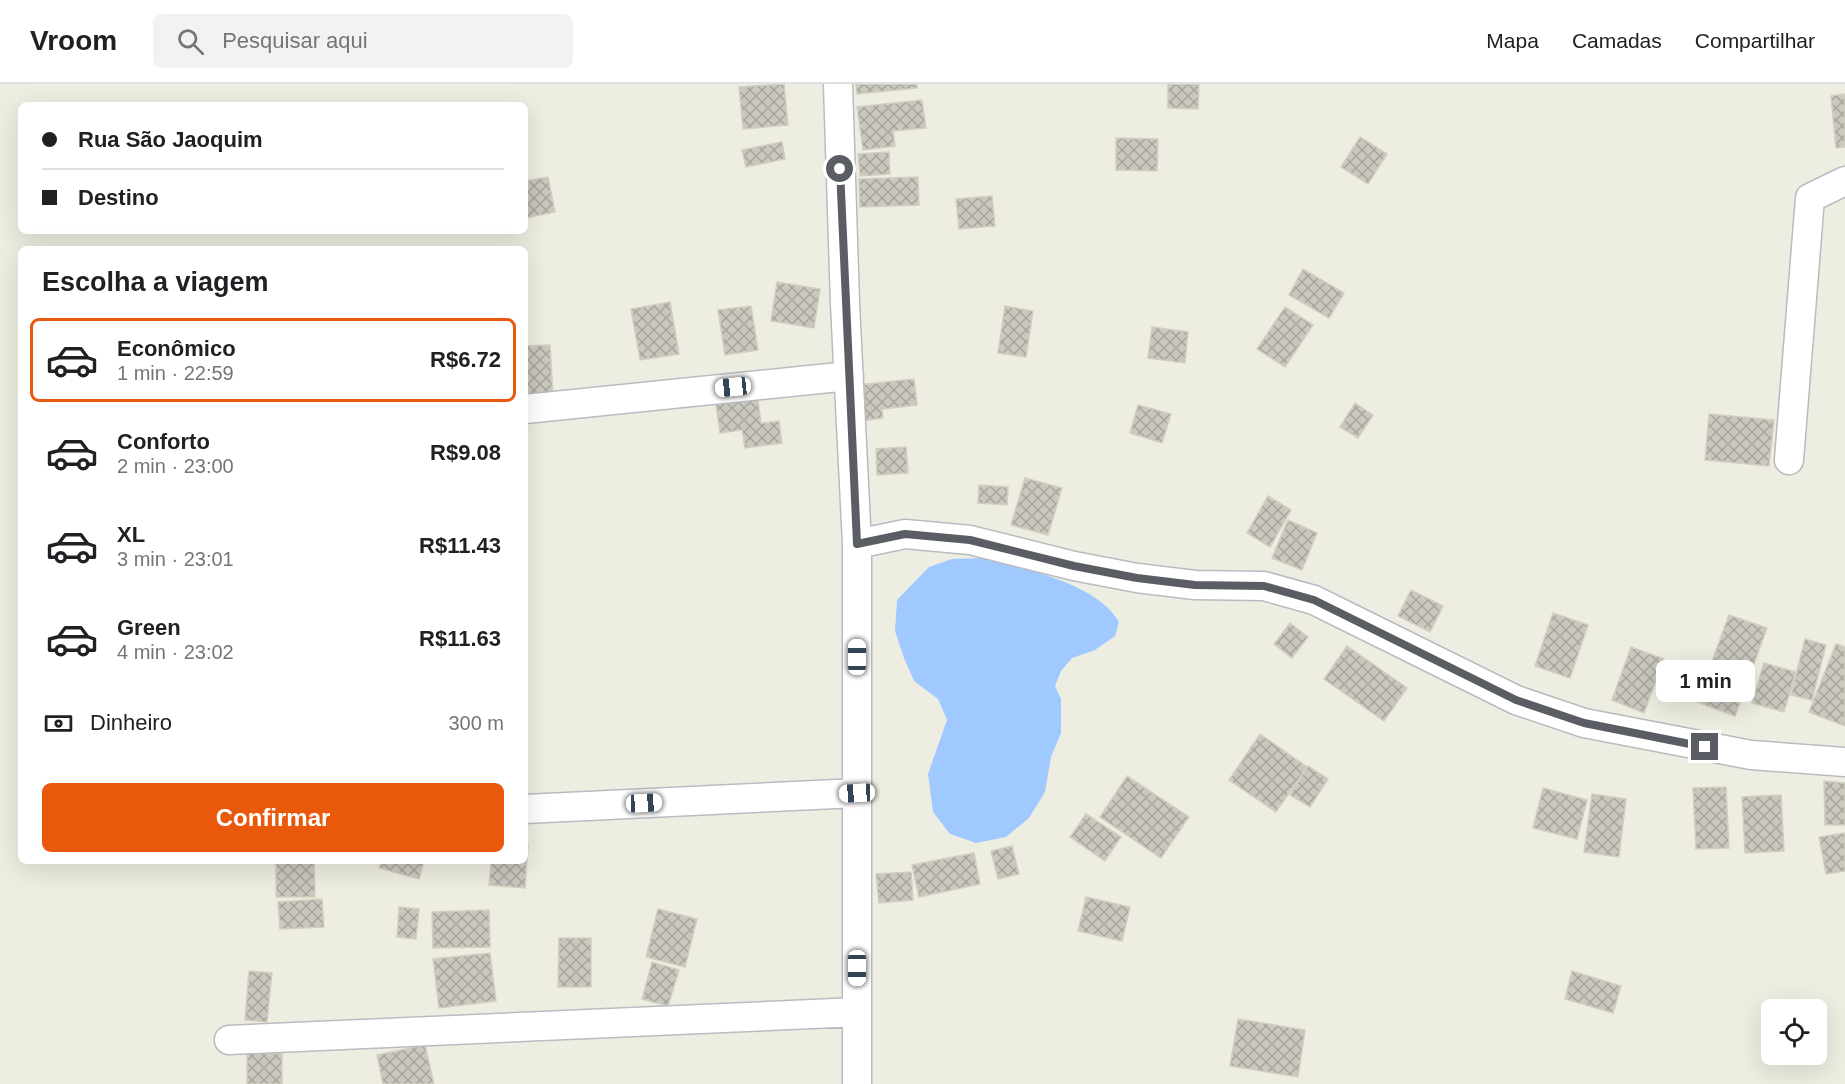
<!DOCTYPE html>
<html lang="pt">
<head>
<meta charset="utf-8">
<style>
	:root { --surface:#fff; --page:#f2f2f2; --text:#202124; --muted:#757577; --line:#e0e0e0; --accent:#ea580c }
	body { margin:0; font-family:Helvetica,sans-serif; background:var(--page); color:var(--text); height:100vh; display:flex; flex-direction:column; font-size:22px; white-space:nowrap }
	* { box-sizing:border-box; margin:0 }
	p { font-size:20px; color:var(--muted) }
	.icon { flex:none; width:33px; height:33px; fill:none; stroke:currentColor; stroke-width:2; stroke-linecap:round; stroke-linejoin:round }
	.map { position:relative; flex:1; overflow:hidden }
	.drawer { position:absolute; left:18px; top:162px; width:510px; height:618px; display:flex; flex-direction:column; background:var(--surface); border-radius:9px; box-shadow:0 6px 24px #0002 }
	.drawer>* { flex:none }
	.banner { position:absolute; left:18px; top:18px; width:510px; height:132px; border-radius:9px; box-shadow:0 6px 24px #0002; display:grid; align-content:center; height:132px; padding:0 24px; background:var(--surface) }
	.fabs { position:absolute; left:1761px; top:915px; display:grid; gap:12px }
	.fabs a { display:grid; place-items:center; width:66px; height:66px; border-radius:9px; background:var(--surface); box-shadow:0 6px 24px #0002; font-size:30px }
	.end { position:absolute; width:27px; height:27px; margin:-14px; border:8px solid #5a5d63; background:#fff; box-shadow:0 0 0 3px #fff }
	.from { border-radius:50% }
	.bubble { position:absolute; height:42px; border-radius:9px; background:var(--surface); box-shadow:0 6px 24px #0002; font-size:20px; font-weight:700; line-height:42px; text-align:center }
	.car { position:absolute; width:18px; height:36px; margin:-18px -9px; border-radius:8px; box-shadow:0 0 4px 2px #0007; background:linear-gradient(#fff 24%,#345 0 40%,#fff 0 76%,#345 0 86%,#fff 0) }
	.banner b { display:flex; align-items:center; gap:21px; height:57px; font-size:22px }
	.banner b+b { border-top:2px solid var(--line) }
	.banner i { width:15px; height:15px; background:var(--text) }
	ul { padding:0; list-style:none }
	li { display:flex; align-items:center; gap:18px; height:84px; margin:0 12px 9px; padding:0 12px; border:3px solid transparent; border-radius:9px }
	li div { flex:1 }
	li b { display:block; font-size:22px }
	li em { font-style:normal; font-weight:700 }
	li.selected { border-color:var(--accent) }
	li>.icon { width:54px; height:54px; stroke-width:1.5 }
	h2 { padding:0 24px; font-size:27px; line-height:72px }
	.pay { display:flex; align-items:center; gap:15px; height:66px; padding:0 24px; font-size:22px }
	.pay p { margin-inline-start:auto }
	.cta { display:flex; gap:12px; margin-top:auto; padding:12px 24px }
	.cta a { flex:1; height:69px; border-radius:9px; background:var(--accent); color:#fff; font-size:24px; font-weight:700; line-height:69px; text-align:center }
	header { display:flex; align-items:center; gap:36px; box-sizing:border-box; height:84px; padding:0 30px; background:var(--surface); border-bottom:2px solid var(--line) }
	header strong { font-size:28px }
	nav { display:flex; gap:33px; margin-inline-start:auto; font-size:21px }
	.search { width:420px; height:54px; background:var(--page); display:flex; align-items:center; gap:15px; box-sizing:border-box; padding:0 21px; border-radius:9px; color:var(--muted); font-size:22px }
	.map>svg:first-child { display:block }
	.water { fill:#a0caff }
	.building { fill:url(#building-cross-hatch); stroke:#d3cfbf; stroke-width:1.5 }
	.lines { fill:none; stroke-linecap:round; stroke-linejoin:round }
	.minor-casing { stroke:#b9bbc1; stroke-width:31 }
	.minor { stroke:#fff; stroke-width:28 }
	.route { stroke:#5a5d63; stroke-width:8 }
</style>
</head>
<body>
<header>
<strong>Vroom</strong>
<div class="search"><svg class="icon" aria-label="search" viewBox="0 0 24 24"><circle cx="10" cy="10" r="6"/><path d="M15 15l6 6"/></svg>Pesquisar aqui</div>
<nav><a>Mapa</a><a>Camadas</a><a>Compartilhar</a></nav>
</header>
<div class="map">
<svg width="1845" height="1000" viewBox="0 0 1845 1000">
	<defs>
		<pattern id="building-cross-hatch" width="8" height="8" patternUnits="userSpaceOnUse" patternTransform="scale(1.5)"><rect width="8" height="8" fill="#c9c7be"/><path d="M0 0l8 8M0 8l8-8" fill="none" stroke="#a6a59e"/></pattern>
	</defs>
	<rect width="100%" height="100%" fill="#eeede1"/>
	<path class="water" d="M983 474C1024 485 1097 499 1119 538L1115 552 1095 566 1072 574 1061 587 1055 602 1061 615V649L1051 673 1045 708 1029 734 1006 753 976 759 950 750 933 728 928 690 947 636 938 615 914 597 904 574 895 547 897 516 929 483 952 475Z"/>
	<path class="building" d="M784 0 788 41 743 45 739 3Z
		M856 0H917V4L857 10Z
		M1168 0H1199L1198 25 1168 24Z
		M1845 10V63L1836 64 1831 12Z
		M922 16 926 44 893 47 895 62 863 66 857 23Z
		M1360 53 1387 70 1368 100 1341 83Z
		M1116 54 1158 55 1157 87 1116 86Z
		M782 58 785 75 746 83 742 66Z
		M889 68 890 90 860 92 858 70Z
		M548 93 555 128 525 134V97Z
		M918 93 919 121 860 123 859 95Z
		M992 112 995 142 959 145 956 115Z
		M1303 185 1344 209 1329 234 1289 211Z
		M777 198 820 205 814 244 771 237Z
		M670 218 679 270 640 276 631 225Z
		M751 222 758 266 725 271 718 226Z
		M1005 222 1033 227 1026 273 998 269Z
		M1285 223 1313 241 1285 283 1257 265Z
		M1152 243 1188 248 1185 279 1148 274Z
		M550 261 553 312 525 313V262Z
		M914 295 917 321 882 325 883 334 862 337 858 301Z
		M757 310 761 339 779 337 782 359 745 364 742 346 720 349 715 315Z
		M1355 319 1373 331 1358 354 1340 343Z
		M1138 321 1171 330 1162 359 1130 349Z
		M1709 330 1774 336 1769 382 1705 376Z
		M906 363 908 389 877 391 876 365Z
		M1025 394 1062 404 1048 451 1011 441Z
		M979 401 1008 403 1007 421 978 419Z
		M1268 412 1291 426 1270 463 1247 449Z
		M1288 436 1317 449 1302 486 1272 474Z
		M1411 506 1443 522 1430 548 1398 532Z
		M1553 529 1588 541 1570 594 1535 582Z
		M1729 531 1767 544 1735 632 1697 618Z
		M1290 539 1308 553 1292 574 1274 560Z
		M1805 555 1826 561 1812 616 1791 611Z
		M1836 560 1845 563V642L1809 628Z
		M1347 562 1407 604 1384 637 1324 595Z
		M1631 563 1664 575 1644 629 1612 616Z
		M1764 579 1796 588 1784 628 1752 619Z
		M1260 650 1307 683 1276 728 1229 696Z
		M1308 682 1328 695 1310 723 1290 711Z
		M1127 692 1189 733 1161 774 1100 733Z
		M1824 697 1845 699V741H1825Z
		M1726 703 1729 764 1696 765 1693 704Z
		M1543 704 1587 716 1577 755 1533 744Z
		M1592 710 1626 715 1619 773 1584 768Z
		M1781 711 1784 767 1745 769 1742 713Z
		M1086 730 1121 753 1105 777 1070 753Z
		M1845 749V787L1826 790 1819 753Z
		M525 761H528L525 804 489 801 491 777H525Z
		M1012 762 1019 790 998 795 991 767Z
		M974 769 980 800 919 813 912 781Z
		M276 777H314L315 813H276Z
		M381 777H424L419 795 379 784Z
		M911 788 913 816 879 819 876 790Z
		M1086 813 1130 823 1122 857 1078 847Z
		M322 815 324 843 280 845 278 818Z
		M399 823 419 825 416 855 397 853Z
		M658 825 697 835 685 883 646 873Z
		M489 826 490 863 433 864 432 828Z
		M559 854H591V903H558Z
		M490 869 496 917 439 924 433 875Z
		M652 878 679 886 668 922 642 915Z
		M249 887 272 889 267 938 245 936Z
		M1572 887 1621 902 1613 929 1565 915Z
		M1238 935 1305 946 1298 993 1230 982Z
		M425 961 434 1000H383L377 971Z
		M247 969 282 970V1000H247Z"/>
	<g class="lines">
		<g class="minor-casing">
			<path id="minor" d="M838 0 845 220 857 460V1000
				M525 325 849 292
				M1789 376 1810 114 1845 97
				M857 460 905 450 970 456 1074 482 1137 494 1195 501 1264 502 1314 516 1516 616 1584 639 1751 671 1845 678
				M525 725 857 709
				M229 956 857 928"/>
		</g>
		<use href="#minor" class="minor"/>
	</g>
	<g class="lines">
		<path class="route" d="M840 85 857 460 905 450 970 456 1074 482 1137 494 1195 501 1264 502 1314 516 1516 616 1584 639 1705 663"/>
	</g>
</svg>
<div class="fabs">
<a><svg class="icon" aria-label="locate" viewBox="0 0 24 24"><circle cx="12" cy="12" r="6"/><path d="M12 2v4M12 18v4M2 12h4M18 12h4"/></svg></a>
</div>
<i class="end from" style="left:840px;top:85px"></i>
<i class="end" style="left:1705px;top:663px"></i>
<div class="bubble" style="left:1656px;top:576px;width:99px">1 min</div>
<i class="car" style="left:733px;top:303px;rotate:264deg"></i>
<i class="car" style="left:857px;top:573px;rotate:0deg"></i>
<i class="car" style="left:857px;top:709px;rotate:267deg"></i>
<i class="car" style="left:644px;top:719px;rotate:87deg"></i>
<i class="car" style="left:857px;top:884px;rotate:180deg"></i>
<div class="banner">
<b><i class="from"></i>Rua São Jaoquim</b>
<b><i></i>Destino</b>
</div>
<section class="drawer">
<h2>Escolha a viagem</h2>
<ul>
<li class="selected"><svg class="icon" aria-label="car" viewBox="0 0 24 24"><path d="M5 17H2v-5l4-1 3-4h7l3 4 3 1v5h-3M9 17h6M6 11h13"/><circle cx="7" cy="17" r="2"/><circle cx="17" cy="17" r="2"/></svg><div><b>Econômico</b><p>1 min · 22:59</p></div><em>R$6.72</em></li>
<li><svg class="icon" aria-label="car" viewBox="0 0 24 24"><path d="M5 17H2v-5l4-1 3-4h7l3 4 3 1v5h-3M9 17h6M6 11h13"/><circle cx="7" cy="17" r="2"/><circle cx="17" cy="17" r="2"/></svg><div><b>Conforto</b><p>2 min · 23:00</p></div><em>R$9.08</em></li>
<li><svg class="icon" aria-label="car" viewBox="0 0 24 24"><path d="M5 17H2v-5l4-1 3-4h7l3 4 3 1v5h-3M9 17h6M6 11h13"/><circle cx="7" cy="17" r="2"/><circle cx="17" cy="17" r="2"/></svg><div><b>XL</b><p>3 min · 23:01</p></div><em>R$11.43</em></li>
<li><svg class="icon" aria-label="car" viewBox="0 0 24 24"><path d="M5 17H2v-5l4-1 3-4h7l3 4 3 1v5h-3M9 17h6M6 11h13"/><circle cx="7" cy="17" r="2"/><circle cx="17" cy="17" r="2"/></svg><div><b>Green</b><p>4 min · 23:02</p></div><em>R$11.63</em></li>
</ul>
<div class="pay"><svg class="icon" aria-label="cash" viewBox="0 0 24 24"><path d="M3 7h18v10H3z"/><circle cx="12" cy="12" r="2"/></svg>Dinheiro<p>300 m</p></div>
<div class="cta"><a>Confirmar</a></div>
</section>
</div>
</body>
</html>
